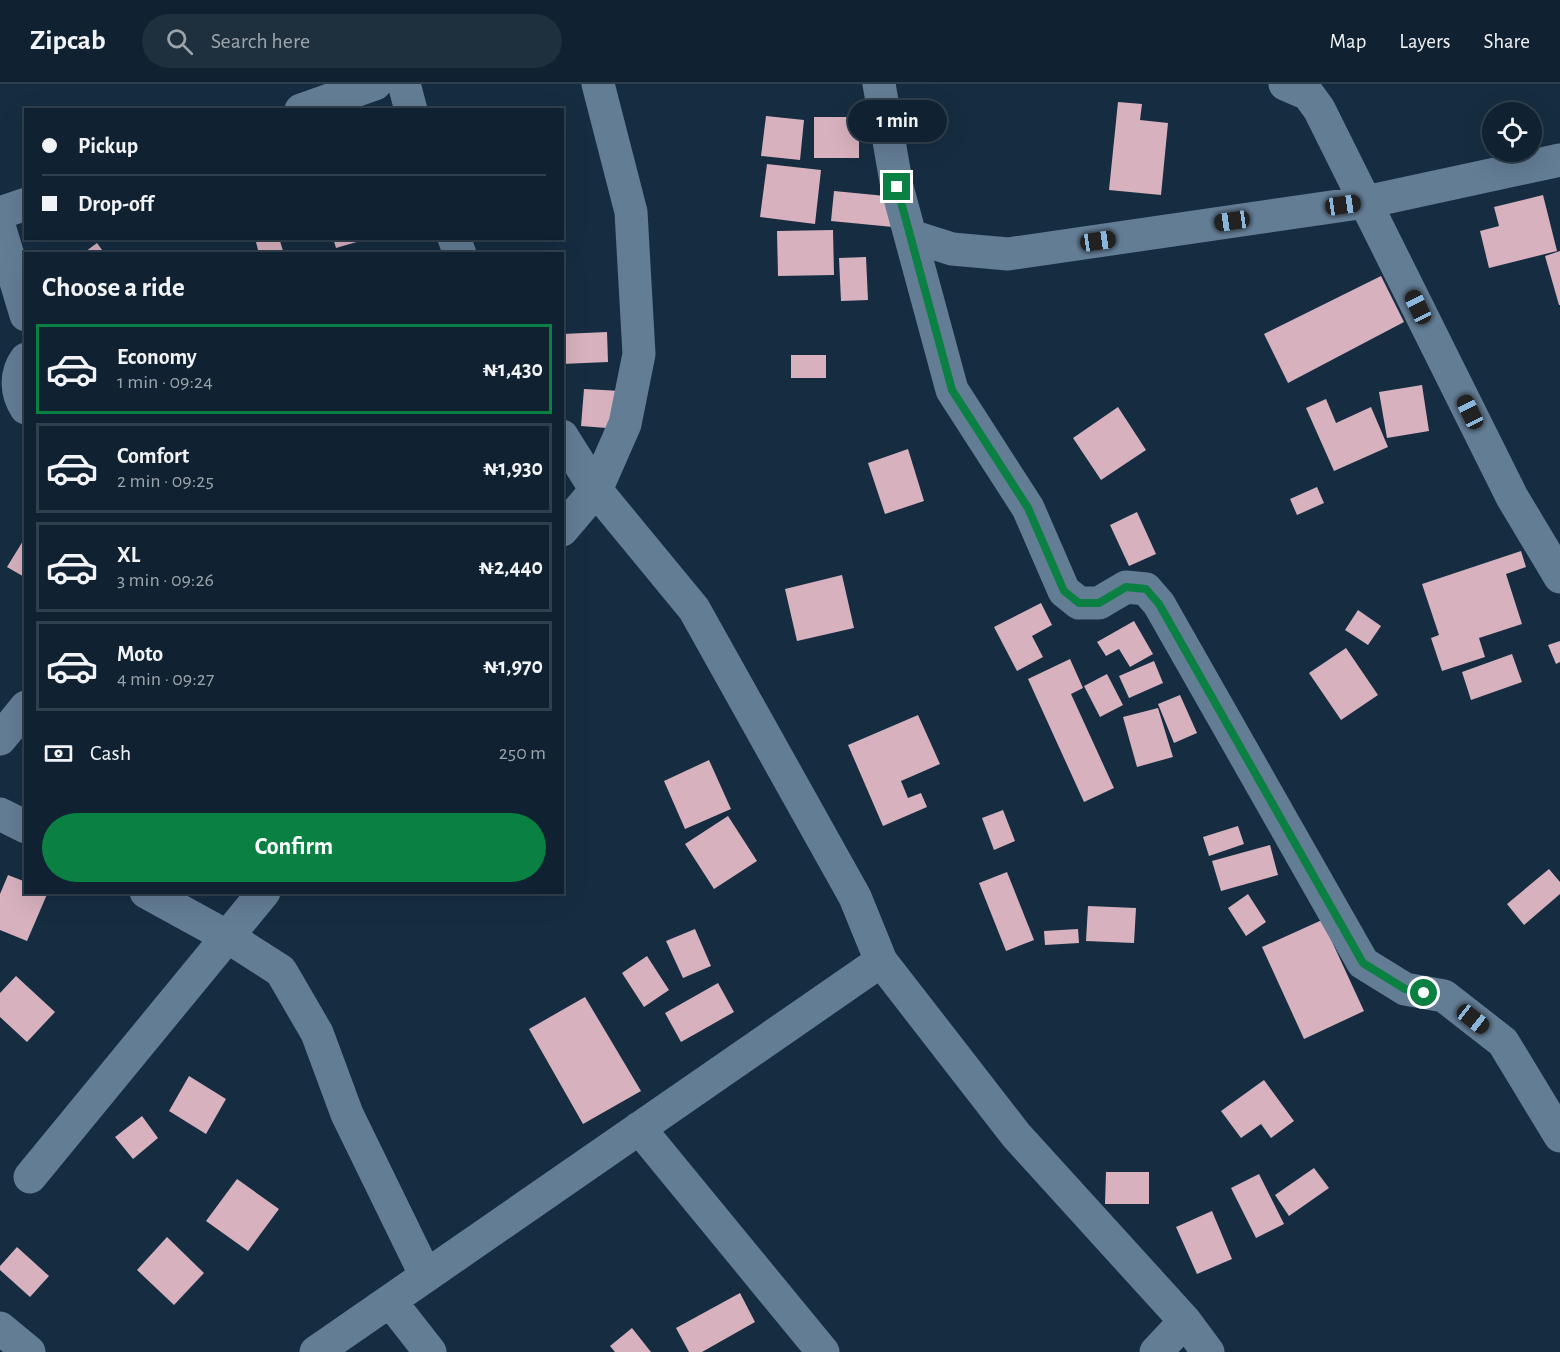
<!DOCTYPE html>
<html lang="en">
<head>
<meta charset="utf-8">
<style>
	:root { --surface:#102231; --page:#1e2f3d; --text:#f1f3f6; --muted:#9ca4ab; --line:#303f4d; --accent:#0b8043 }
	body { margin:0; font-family:"Alegreya Sans",sans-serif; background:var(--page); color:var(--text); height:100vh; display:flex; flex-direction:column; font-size:22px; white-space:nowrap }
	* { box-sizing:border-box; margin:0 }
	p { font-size:20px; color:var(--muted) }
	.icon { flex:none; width:33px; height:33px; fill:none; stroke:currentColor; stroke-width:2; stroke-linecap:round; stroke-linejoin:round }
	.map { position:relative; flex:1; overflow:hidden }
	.drawer { position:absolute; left:24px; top:168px; width:540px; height:642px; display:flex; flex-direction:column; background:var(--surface); border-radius:0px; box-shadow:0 6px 24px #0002,0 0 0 2px var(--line) }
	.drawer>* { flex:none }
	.top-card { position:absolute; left:24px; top:24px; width:540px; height:132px; border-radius:0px; box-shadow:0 6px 24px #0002,0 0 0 2px var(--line); display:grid; align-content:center; height:132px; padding:0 18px; background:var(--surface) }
	.fabs { position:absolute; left:1482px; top:18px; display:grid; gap:12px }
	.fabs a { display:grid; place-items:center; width:60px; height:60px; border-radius:50%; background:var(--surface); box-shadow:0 6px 24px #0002,0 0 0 2px var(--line); font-size:30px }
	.end { position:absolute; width:27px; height:27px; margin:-14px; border:8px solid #0b8043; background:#fff; box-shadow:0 0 0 3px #fff }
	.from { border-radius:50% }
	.bubble { position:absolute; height:42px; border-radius:21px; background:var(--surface); box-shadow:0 6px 24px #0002,0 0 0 2px var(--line); font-size:20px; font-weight:700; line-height:42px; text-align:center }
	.car { position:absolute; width:18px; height:36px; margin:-18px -9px; border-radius:8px; box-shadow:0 0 4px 2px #0007; background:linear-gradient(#222 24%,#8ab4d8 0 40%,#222 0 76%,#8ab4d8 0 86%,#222 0) }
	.top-card b { display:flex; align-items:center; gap:21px; height:57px; font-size:22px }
	.top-card b+b { border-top:2px solid var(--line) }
	.top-card i { width:15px; height:15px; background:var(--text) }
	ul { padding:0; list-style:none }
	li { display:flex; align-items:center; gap:18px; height:90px; margin:0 12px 9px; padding:0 6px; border:3px solid var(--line); border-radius:0px }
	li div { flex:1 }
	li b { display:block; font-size:22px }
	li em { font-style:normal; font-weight:700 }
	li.current { border-color:var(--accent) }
	li>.icon { width:54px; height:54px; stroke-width:1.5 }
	h2 { padding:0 18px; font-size:27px; line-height:72px }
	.pay { display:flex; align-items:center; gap:15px; height:66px; padding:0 18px; font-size:22px }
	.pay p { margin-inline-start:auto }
	.button { display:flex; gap:12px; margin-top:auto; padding:12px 18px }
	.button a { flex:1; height:69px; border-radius:36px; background:var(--accent); color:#fff; font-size:24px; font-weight:700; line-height:69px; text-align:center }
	header { display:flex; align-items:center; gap:36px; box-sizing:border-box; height:84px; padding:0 30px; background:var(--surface); border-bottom:2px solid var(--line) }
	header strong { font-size:28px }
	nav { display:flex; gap:33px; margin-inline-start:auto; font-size:21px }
	.search { width:420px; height:54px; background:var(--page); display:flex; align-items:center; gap:15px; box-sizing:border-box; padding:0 21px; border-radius:33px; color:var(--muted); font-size:22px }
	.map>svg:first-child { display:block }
	.building { fill:#d7b1be }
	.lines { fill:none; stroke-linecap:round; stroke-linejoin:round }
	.minor { stroke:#637d95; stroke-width:33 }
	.route { stroke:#0b8043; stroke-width:8 }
</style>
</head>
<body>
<header>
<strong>Zipcab</strong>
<div class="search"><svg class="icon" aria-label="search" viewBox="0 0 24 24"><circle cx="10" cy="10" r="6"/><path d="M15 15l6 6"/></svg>Search here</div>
<nav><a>Map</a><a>Layers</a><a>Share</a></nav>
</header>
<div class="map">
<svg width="1560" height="1268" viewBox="0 0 1560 1268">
	<rect width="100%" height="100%" fill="#162d41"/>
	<path class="building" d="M1118 18 1142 20 1140 36 1168 39 1161 111 1109 106Z
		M766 32 804 36 800 76 761 72Z
		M814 33H859V74H814Z
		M767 80 821 86 815 140 760 133Z
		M834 107 896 113 893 143 831 137Z
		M1543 111 1557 167 1489 184 1480 147 1499 142 1494 123Z
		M833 146 834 191 778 192 777 147Z
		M255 154H279L284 170H259Z
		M333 154H367V155L336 164Z
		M97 159 105 170H82Z
		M1560 167V221H1559L1545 172Z
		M866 173 868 216 841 217 839 174Z
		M1381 192 1404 238 1288 299 1264 250Z
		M607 248 608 278 562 280V250Z
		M791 271H826V294H791Z
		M1422 301 1429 347 1387 354 1379 308Z
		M584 305 621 307 619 345 581 342Z
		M1326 315 1336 339 1371 323 1388 363 1334 387 1306 324Z
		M1118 323 1146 366 1101 396 1073 354Z
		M908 365 924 417 885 430 868 379Z
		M1317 403 1324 419 1297 431 1290 415Z
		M1137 428 1156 470 1129 482 1110 441Z
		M26 452V494L7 483Z
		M1521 467 1526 483 1506 490 1522 540 1479 554 1485 573 1442 587 1431 554 1439 551 1422 500Z
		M842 491 854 544 797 557 785 505Z
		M1041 519 1052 541 1032 552 1043 573 1017 587 994 543Z
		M1358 526 1381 542 1368 561 1345 546Z
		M1134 537 1153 570 1130 583 1119 565 1106 572 1097 558Z
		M1560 557V578L1556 580 1548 561Z
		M1346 564 1378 611 1341 636 1309 589Z
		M1512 570 1522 598 1471 616 1462 588Z
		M1070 575 1083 604 1071 610 1114 704 1084 718 1028 595Z
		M1154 577 1163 599 1129 614 1119 592Z
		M1107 590 1123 621 1100 633 1084 602Z
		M1180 611 1197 649 1174 659 1158 620Z
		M1158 624 1173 673 1137 683 1123 633Z
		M918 631 940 680 901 697 908 714 921 709 927 723 883 742 848 661Z
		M709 676 731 725 685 745 664 697Z
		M1003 726 1015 757 994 766 982 734Z
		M728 732 757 777 714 805 685 760Z
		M1238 742 1244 760 1209 772 1203 753Z
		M1270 761 1278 791 1221 807 1212 777Z
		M1549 785 1560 798V810L1524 841 1507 820Z
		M1007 788 1034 856 1006 867 979 799Z
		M8 791 26 798V808H48L27 857 0 846V810Z
		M1248 810 1266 838 1246 852 1228 824Z
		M1088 822 1136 824 1134 859 1086 857Z
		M1322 836 1364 927 1304 955 1262 863Z
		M695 845 711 882 683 894 666 857Z
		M1078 845 1079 859 1045 861 1044 847Z
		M647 872 669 906 644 923 622 889Z
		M16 892 55 928 27 958 0 933V909Z
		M718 899 734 928 681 958 665 929Z
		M585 913 641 1007 583 1040 529 945Z
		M189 992 226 1015 206 1050 169 1027Z
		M1264 996 1294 1037 1271 1054 1261 1040 1241 1054 1221 1027Z
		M142 1032 158 1054 133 1075 115 1053Z
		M1314 1084 1329 1104 1289 1132 1275 1111Z
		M1106 1088H1149V1120H1105Z
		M1259 1090 1284 1140 1256 1154 1231 1104Z
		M237 1095 279 1125 248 1167 206 1137Z
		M1212 1127 1232 1175 1197 1190 1176 1143Z
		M167 1153 204 1189 174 1221 137 1186Z
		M17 1163 49 1192 30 1213 0 1186V1182Z
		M740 1209 755 1238 702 1268H689L676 1244Z
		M632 1244 651 1268H615L610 1262Z"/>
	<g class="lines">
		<path class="minor" d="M404 0 411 26
			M879 0 897 103 952 306 1028 424 1064 507 1079 519H1099L1126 503 1146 505 1159 520 1363 879 1405 905 1444 912 1503 958 1560 1052
			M1285 0 1308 10 1319 25 1512 413 1560 493
			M301 26 375 0
			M0 129 26 120
			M0 145 26 231
			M911 152 952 165 1008 170 1366 118 1560 76
			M454 154 460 170
			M26 275C15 290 16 309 26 324
			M562 352 596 406 694 525 855 813 881 877 1016 1051 1185 1237 1208 1268
			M562 446 596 406 625 340 639 270 631 128 598 0
			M0 655 26 623
			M0 730 26 743
			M146 808 228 853 281 887 317 949 347 1030 426 1192
			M639 1044 823 1268
			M30 1093 264 808
			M390 1217 430 1268
			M0 1244 29 1268
			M316 1268 881 877
			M1156 1268 1185 1237"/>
	</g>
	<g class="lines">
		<path class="route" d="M897 103 952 306 1028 424 1064 507 1079 519H1099L1126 503 1146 505 1159 520 1363 879 1405 905 1424 909"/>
	</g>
</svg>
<div class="fabs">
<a><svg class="icon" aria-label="locate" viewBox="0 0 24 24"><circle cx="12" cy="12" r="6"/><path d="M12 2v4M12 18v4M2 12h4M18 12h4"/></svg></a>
</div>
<i class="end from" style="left:1424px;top:909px"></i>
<i class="end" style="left:897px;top:103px"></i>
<div class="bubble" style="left:848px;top:16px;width:99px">1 min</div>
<i class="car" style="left:1343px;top:121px;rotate:82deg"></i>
<i class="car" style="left:1232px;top:137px;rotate:262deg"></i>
<i class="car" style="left:1098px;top:157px;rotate:82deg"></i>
<i class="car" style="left:1418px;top:223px;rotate:334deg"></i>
<i class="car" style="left:1470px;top:328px;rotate:334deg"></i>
<i class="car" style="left:1473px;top:935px;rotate:128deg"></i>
<div class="top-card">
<b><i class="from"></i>Pickup</b>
<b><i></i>Drop-off</b>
</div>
<section class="drawer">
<h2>Choose a ride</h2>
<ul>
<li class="current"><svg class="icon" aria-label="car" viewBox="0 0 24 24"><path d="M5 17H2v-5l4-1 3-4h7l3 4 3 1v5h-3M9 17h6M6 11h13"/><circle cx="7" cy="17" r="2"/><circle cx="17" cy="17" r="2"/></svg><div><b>Economy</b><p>1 min · 09:24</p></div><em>₦1,430</em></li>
<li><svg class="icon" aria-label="car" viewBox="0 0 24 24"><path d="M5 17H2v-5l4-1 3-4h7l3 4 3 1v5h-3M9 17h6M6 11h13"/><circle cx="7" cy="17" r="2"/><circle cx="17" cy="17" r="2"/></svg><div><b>Comfort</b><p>2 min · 09:25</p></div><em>₦1,930</em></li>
<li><svg class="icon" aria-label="car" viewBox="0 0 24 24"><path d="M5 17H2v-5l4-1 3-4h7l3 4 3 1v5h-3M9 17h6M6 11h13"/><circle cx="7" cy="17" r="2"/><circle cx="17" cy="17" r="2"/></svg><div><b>XL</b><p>3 min · 09:26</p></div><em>₦2,440</em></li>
<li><svg class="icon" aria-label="car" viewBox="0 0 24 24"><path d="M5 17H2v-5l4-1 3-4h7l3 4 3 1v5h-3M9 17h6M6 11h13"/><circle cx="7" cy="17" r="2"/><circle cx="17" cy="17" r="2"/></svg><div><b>Moto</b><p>4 min · 09:27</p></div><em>₦1,970</em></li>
</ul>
<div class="pay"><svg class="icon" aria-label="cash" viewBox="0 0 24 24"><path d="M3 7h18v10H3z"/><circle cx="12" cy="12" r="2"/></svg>Cash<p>250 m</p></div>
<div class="button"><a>Confirm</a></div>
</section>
</div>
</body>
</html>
